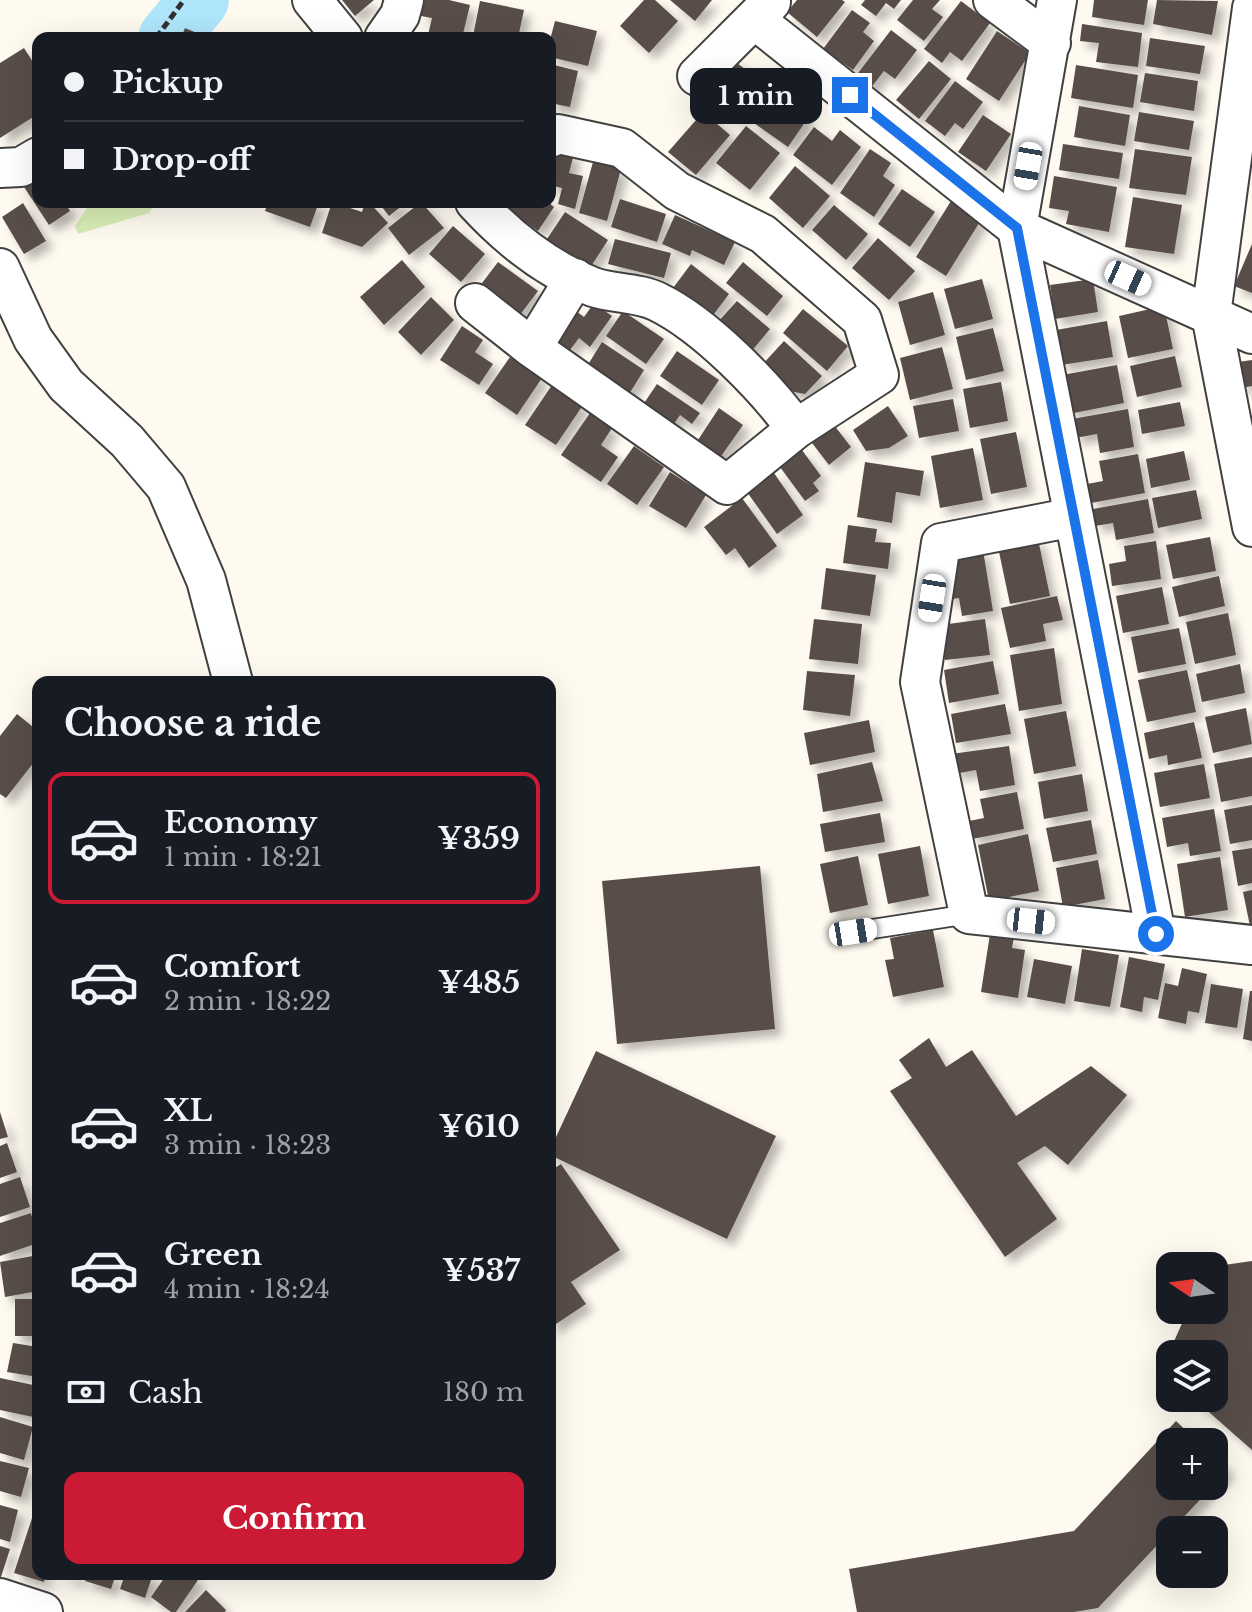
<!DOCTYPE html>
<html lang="en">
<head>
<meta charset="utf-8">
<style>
	:root { --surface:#171b24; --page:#242831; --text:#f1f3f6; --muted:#9ea1a6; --line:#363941; --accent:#ca1a34 }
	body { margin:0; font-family:"Libre Baskerville",serif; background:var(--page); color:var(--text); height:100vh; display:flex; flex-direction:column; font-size:30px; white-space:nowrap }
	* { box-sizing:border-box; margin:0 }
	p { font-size:26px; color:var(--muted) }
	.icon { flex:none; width:44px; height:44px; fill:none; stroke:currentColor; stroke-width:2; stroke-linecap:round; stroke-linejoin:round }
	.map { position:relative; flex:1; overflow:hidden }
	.side { position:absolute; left:32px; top:676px; width:524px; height:904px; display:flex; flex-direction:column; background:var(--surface); border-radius:16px; box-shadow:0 8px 32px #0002 }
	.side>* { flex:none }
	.banner { position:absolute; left:32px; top:32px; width:524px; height:176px; border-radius:16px; box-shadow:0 8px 32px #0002; display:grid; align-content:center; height:176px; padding:0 32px; background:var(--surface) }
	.needle { width:52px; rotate:283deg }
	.tools { position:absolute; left:1156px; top:1252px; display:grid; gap:16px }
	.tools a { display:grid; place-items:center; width:72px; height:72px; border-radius:16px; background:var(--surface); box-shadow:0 8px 32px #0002; font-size:40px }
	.end { position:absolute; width:36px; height:36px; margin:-18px; border:10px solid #1a73e8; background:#fff; box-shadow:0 0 0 4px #fff }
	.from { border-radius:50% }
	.bubble { position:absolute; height:56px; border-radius:16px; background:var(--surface); box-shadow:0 8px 32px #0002; font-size:26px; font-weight:700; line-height:56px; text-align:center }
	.car { position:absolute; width:24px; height:48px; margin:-24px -12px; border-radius:10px; box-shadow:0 0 6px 2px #0007; background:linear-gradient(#fff 24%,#345 0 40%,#fff 0 76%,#345 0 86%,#fff 0) }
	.banner b { display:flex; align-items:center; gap:28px; height:76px; font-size:30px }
	.banner b+b { border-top:2px solid var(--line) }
	.banner i { width:20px; height:20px; background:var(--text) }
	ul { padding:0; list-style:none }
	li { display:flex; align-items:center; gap:24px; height:132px; margin:0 16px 12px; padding:0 16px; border:4px solid transparent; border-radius:16px }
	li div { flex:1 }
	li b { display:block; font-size:30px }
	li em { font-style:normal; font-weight:700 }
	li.on { border-color:var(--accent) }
	li>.icon { width:72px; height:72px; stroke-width:1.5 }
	h2 { padding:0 32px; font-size:36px; line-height:96px }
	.pay { display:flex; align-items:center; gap:20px; height:88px; padding:0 32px; font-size:30px }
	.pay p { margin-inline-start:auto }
	.action { display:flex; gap:16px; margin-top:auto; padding:16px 32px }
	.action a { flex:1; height:92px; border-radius:16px; background:var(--accent); color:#fff; font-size:32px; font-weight:700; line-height:92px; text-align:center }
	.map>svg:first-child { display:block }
	.green { fill:#d8edb5 }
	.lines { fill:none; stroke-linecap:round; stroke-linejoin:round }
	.river { stroke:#afe6fb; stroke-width:60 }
	.building { fill:#584e4a; filter:url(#shadow) }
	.service-casing { stroke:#414141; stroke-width:22 }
	.minor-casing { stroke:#414141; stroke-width:42 }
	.path { stroke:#303030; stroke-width:5; stroke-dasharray:8 4; stroke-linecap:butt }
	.service { stroke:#fff; stroke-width:18 }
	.minor { stroke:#fff; stroke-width:38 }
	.route { stroke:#1a73e8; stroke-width:10 }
</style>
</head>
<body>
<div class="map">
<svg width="1252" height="1612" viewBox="0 0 1252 1612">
	<defs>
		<filter id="shadow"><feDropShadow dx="7" dy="7" stdDeviation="4" flood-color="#0004"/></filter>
	</defs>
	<rect width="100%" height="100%" fill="#fffaf0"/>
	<path class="green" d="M91 202H156L149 213 78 234 75 226Z"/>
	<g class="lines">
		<path class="river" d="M168 38 199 0"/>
	</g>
	<path class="building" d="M342 0H374L355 16Z
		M425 0H449L470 5 462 38 428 35 432 18 421 16Z
		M644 0H655L678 21 649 53 620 26Z
		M670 0H712L695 21Z
		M797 0H842L845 2 817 37 787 12Z
		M865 0H901L894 9 886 3 876 16 861 5Z
		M913 0H940L932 9 943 17 924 41 897 20Z
		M1094 0H1148L1144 25 1092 17Z
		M1157 0 1218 1 1212 35 1153 24Z
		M480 1 524 10 518 38 473 36Z
		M961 1 990 23 962 61 950 52 942 63 924 49Z
		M852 10 870 23 863 32 874 41 853 70 823 49Z
		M555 21 597 31 588 66 550 57V40Z
		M1082 24 1142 33 1138 67 1096 62 1099 43 1080 41Z
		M185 28 209 38H181Z
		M891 30 917 50 895 79 884 71 870 89 855 77Z
		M997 31 1030 53 999 101 966 79Z
		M1150 38 1205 46 1200 74 1146 66Z
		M24 48 38 70V114L0 138V63Z
		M733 60 765 84 740 118 707 94Z
		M929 61 951 79 919 119 896 100Z
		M550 64 578 71 570 107 550 103Z
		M1076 65 1138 75 1133 108 1071 98Z
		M1145 73 1198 81 1194 111 1140 102Z
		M955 81 983 102 963 129 955 123 945 136 925 121Z
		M771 91 808 118 788 147 751 121Z
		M1079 106 1130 115 1125 146 1074 137Z
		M703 112 730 135 696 175 668 152Z
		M1139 112 1194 121 1189 150 1134 141Z
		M983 115 1011 134 986 171 958 152Z
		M746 126 780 153 750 190 716 163Z
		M814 127 832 141 840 130 861 147 832 185 793 155Z
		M1063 144 1123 153 1119 179 1059 170Z
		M870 149 891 163 883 176 895 185 874 217 840 193Z
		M1135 149 1192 157 1186 195 1129 188Z
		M557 150 574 154 569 173 583 176 575 209 558 204 562 188 550 185V155Z
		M593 162 621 169 607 221 579 213Z
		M795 166 830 196 803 228 769 198Z
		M38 173V202H65L70 211 49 225 22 184Z
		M1054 176 1117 187 1109 232 1066 224 1069 211 1049 208Z
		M902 189 935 212 910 247 878 224Z
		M1133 197 1182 205 1174 254 1125 247Z
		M620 199 666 214 657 242 611 227Z
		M951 201 981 220 946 276 916 257Z
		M268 202H319L310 227 265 211Z
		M332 202 362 212 365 202H369L388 223 362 247 322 233Z
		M378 202H407L389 216Z
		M421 202 444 228 409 255 388 228Z
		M496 202H548L554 207 538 231Z
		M23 203 46 241 24 254 2 217Z
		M834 205 868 234 846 260 812 230Z
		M565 212 608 240 590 268 547 239Z
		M675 215 735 242 724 265 692 250 690 256 662 244Z
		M453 226 485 254 461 282 429 254Z
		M878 238 915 271 889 300 852 268Z
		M615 239 671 253 664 278 608 264Z
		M1252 244V293L1234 286Z
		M402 260 425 287 384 325 360 297Z
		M498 262 538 291 516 320 476 291Z
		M743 262 783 296 767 316 726 283Z
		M691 264 729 294 711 318 673 288Z
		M982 279 993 319 955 329 944 289Z
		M1093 279 1098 312 1055 319 1050 285Z
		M933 292 945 335 910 345 898 302Z
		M431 297 454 320 421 355 398 332Z
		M737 301 770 329 750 353 716 324Z
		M594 303 612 316 590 347 579 338 570 350 551 337 572 308 584 317Z
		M1164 306 1173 349 1128 358 1119 316Z
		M803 309 848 346 827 371 783 333Z
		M623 311 664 339 646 364 606 336Z
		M1107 321 1113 357 1061 365 1056 330Z
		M462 326 483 340 475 352 493 364 479 385 440 360Z
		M993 328 1004 371 966 380 956 337Z
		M784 341 822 376 805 394 789 391 761 366Z
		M602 342 644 370 626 399 584 371Z
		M942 347 953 389 910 400 900 358Z
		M677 351 719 380 702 405 660 376Z
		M1175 356 1182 387 1137 397 1130 366Z
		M510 357 542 378 517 415 485 393Z
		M1252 360V386L1242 388 1238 362Z
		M1117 365 1124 403 1069 414 1062 375Z
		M1001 382 1008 421 970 428 963 389Z
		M657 384 700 413 692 424 680 415 670 430 640 409Z
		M552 385 583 405 556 445 525 425Z
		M953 399 959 431 919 438 913 406Z
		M1180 402 1185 426 1142 434 1138 410Z
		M888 406 908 436 889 448 866 451 853 430Z
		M719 408 743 425 717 462 694 446Z
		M1128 409 1134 447 1100 453 1097 434 1075 438 1072 419Z
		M590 413 612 428 601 445 618 457 601 482 561 455Z
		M834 425 851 447 829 465 812 443Z
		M1016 432 1027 487 991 494 980 439Z
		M634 446 664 467 637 505 607 484Z
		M973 448 983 500 940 508 931 456Z
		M802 450 821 476 813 483 819 491 805 501 780 467Z
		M1184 451 1190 480 1151 488 1146 459Z
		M1138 454 1145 493 1091 503 1087 484 1103 481 1099 461Z
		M865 462 924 471 920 496 896 492 892 523 857 517Z
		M670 472 706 495 686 528 649 506Z
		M774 473 803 515 777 534 747 492Z
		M1196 490 1202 519 1158 528 1152 498Z
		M742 498 777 546 749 568 735 548 726 555 704 527Z
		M1148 499 1154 533 1116 540 1113 523 1095 526 1093 509Z
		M848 525 877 529 875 542 891 543 888 569 843 563Z
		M1210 537 1216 571 1173 579 1166 545Z
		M1038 539 1050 596 1010 604 998 547Z
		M1156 541 1161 579 1112 586 1109 564 1126 561 1124 546Z
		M983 550 993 611 962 616 959 598 946 600 950 555Z
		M826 568 876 575 870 616 821 609Z
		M1219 576 1225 606 1179 617 1172 587Z
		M1162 587 1169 624 1123 633 1116 596Z
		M1057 596 1063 620 1043 624 1046 641 1010 648 1001 608Z
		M1228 613 1236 655 1195 664 1186 622Z
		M814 619 862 624 858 664 809 659Z
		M985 619 990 655 945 660 941 625Z
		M1179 628 1186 664 1138 673 1131 637Z
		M1054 648 1062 704 1019 711 1010 655Z
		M993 661 999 694 949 703 944 670Z
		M1240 664 1245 693 1202 702 1196 674Z
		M1187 670 1196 712 1147 722 1138 680Z
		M807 671 855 675 850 716 803 710Z
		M1005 704 1011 734 956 743 951 714Z
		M1246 708 1252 744 1213 753 1205 717Z
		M1066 711 1076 766 1034 774 1024 719Z
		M17 714 38 731V757L6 798 0 794V736Z
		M869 720 875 752 810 765 804 733Z
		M1194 722 1202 758 1168 765 1167 755 1149 759 1144 733Z
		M1009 746 1015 785 980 791 976 770 954 774 951 754Z
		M1252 757V796L1221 802 1214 764Z
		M872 762 883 801 823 812 817 774Z
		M1204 764 1210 798 1160 807 1154 773Z
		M1082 774 1088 811 1044 819 1038 782Z
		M1017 792 1024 829 972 839 969 821 984 818 980 799Z
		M1252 805V840L1230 844 1224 810Z
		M1214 809 1221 851 1190 856 1188 843 1167 847 1162 818Z
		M880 813 885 842 825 852 820 824Z
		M1091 820 1097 854 1053 862 1046 828Z
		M1028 834 1039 891 989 901 978 845Z
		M920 846 929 896 888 904 878 854Z
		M1252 848V883L1238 886 1232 851Z
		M858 856 868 905 830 913 820 864Z
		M1220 857 1228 910 1185 917 1177 864Z
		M1098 860 1105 899 1063 907 1056 868Z
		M760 866 775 1029 617 1044 602 881Z
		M1252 890V931H1251L1243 892Z
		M933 930 944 987 893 997 885 960 894 959 890 938Z
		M990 934 1014 937 1012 948 1025 950 1018 998 981 992Z
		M1082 949 1119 955 1110 1007 1074 1001Z
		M1129 957 1165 964 1158 1000 1144 997 1142 1012 1120 1007Z
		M1034 959 1072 966 1065 1004 1027 997Z
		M1182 968 1207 974 1199 1013 1188 1011 1186 1024 1158 1018 1165 983 1178 986Z
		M1211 984 1243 989 1237 1028 1205 1023Z
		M1250 991H1252V1041L1243 1039Z
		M929 1038 946 1067 972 1050 1016 1116 1091 1066 1127 1095 1068 1165 1045 1146 1017 1163 1057 1219 1005 1257 890 1091 912 1078 899 1060Z
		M596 1051 776 1136 727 1239 550 1155V1150Z
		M0 1112 8 1137 0 1139Z
		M7 1143 17 1172 0 1178V1146Z
		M561 1164 620 1250 571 1282 586 1304 550 1328V1171Z
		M20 1177 30 1207 0 1217V1184Z
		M31 1213 38 1243 0 1256V1223Z
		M38 1255V1291L5 1297 0 1262Z
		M1252 1261V1450L1193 1398H1214V1354H1172L1171 1348 1188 1310H1214V1276L1224 1265Z
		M15 1299H38V1336H15Z
		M13 1343 38 1347V1377L7 1372Z
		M0 1378 38 1386V1418L0 1410Z
		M0 1417 33 1427 24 1460 0 1453Z
		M1176 1421 1198 1442H1170V1486H1213L1098 1608 1074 1612H857L849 1569 1074 1531Z
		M1214 1457 1228 1470 1214 1485Z
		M0 1461 29 1468 21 1497 0 1491Z
		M0 1505 18 1510 10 1542 0 1539Z
		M33 1515 38 1517V1574H46L44 1582 14 1573Z
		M0 1546 10 1549 1 1577H0Z
		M59 1574H81L79 1580Z
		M88 1574H116L111 1589 85 1581Z
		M125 1574H153L145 1598 120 1589Z
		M167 1574H189L198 1580 176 1612H171L151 1597Z
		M206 1590 226 1610 225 1612H185Z"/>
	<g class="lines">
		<g class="service-casing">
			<path id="service" d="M853 932 969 914"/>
		</g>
		<g class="minor-casing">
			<path id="minor" d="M312 0 343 38
				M993 0 1051 43
				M1057 0 1017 228 1156 934
				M1252 8 1211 315 1252 527
				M754 19 1017 228 1252 334
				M384 38 400 15 404 0
				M697 76 771 2
				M550 138 558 134 622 148 677 191 763 234 862 320 879 375 796 429 727 485 532 348 575 278
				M0 168 21 167 38 157
				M475 202C508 238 546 269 593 287 613 294 638 292 658 302 705 325 765 386 796 429
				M0 268 33 339 66 385 127 441 166 487 206 580 233 682
				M475 303 532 348
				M1074 517 941 543 920 682 969 914 1252 945
				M0 1598 43 1612"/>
		</g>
		<path class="path" d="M156 38 184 0"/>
		<use href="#service" class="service"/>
		<use href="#minor" class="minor"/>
	</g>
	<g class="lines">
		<path class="route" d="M850 95 1017 228 1156 934"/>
	</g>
</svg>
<div class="tools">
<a><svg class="needle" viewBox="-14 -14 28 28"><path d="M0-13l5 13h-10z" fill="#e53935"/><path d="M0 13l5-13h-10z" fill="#9ea1a6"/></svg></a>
<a><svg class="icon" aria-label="layers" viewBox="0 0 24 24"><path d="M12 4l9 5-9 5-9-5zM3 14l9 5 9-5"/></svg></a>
<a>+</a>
<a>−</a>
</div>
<i class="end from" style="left:1156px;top:934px"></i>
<i class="end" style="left:850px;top:95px"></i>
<div class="bubble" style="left:690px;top:68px;width:132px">1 min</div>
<i class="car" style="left:1028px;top:166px;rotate:190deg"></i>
<i class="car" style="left:1128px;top:278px;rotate:114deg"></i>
<i class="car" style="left:932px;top:598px;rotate:189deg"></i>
<i class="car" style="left:1031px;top:921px;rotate:96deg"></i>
<i class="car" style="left:853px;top:932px;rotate:81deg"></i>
<div class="banner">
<b><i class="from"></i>Pickup</b>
<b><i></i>Drop-off</b>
</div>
<section class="side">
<h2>Choose a ride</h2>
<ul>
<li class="on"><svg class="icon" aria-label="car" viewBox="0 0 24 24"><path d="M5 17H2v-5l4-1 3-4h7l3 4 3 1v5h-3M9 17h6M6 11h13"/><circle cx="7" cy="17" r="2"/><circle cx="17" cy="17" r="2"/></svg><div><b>Economy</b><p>1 min · 18:21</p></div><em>¥359</em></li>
<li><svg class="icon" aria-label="car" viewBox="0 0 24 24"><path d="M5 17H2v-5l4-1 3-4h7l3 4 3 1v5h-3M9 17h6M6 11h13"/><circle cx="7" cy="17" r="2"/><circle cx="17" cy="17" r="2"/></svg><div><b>Comfort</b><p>2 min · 18:22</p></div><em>¥485</em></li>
<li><svg class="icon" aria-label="car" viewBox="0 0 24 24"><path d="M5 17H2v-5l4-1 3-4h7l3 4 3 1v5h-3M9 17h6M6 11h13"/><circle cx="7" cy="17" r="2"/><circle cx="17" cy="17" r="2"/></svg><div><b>XL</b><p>3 min · 18:23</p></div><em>¥610</em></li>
<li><svg class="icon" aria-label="car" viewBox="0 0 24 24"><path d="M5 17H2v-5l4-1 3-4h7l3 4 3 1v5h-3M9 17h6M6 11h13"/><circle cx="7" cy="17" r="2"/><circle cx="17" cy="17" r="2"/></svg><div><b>Green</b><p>4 min · 18:24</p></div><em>¥537</em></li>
</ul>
<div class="pay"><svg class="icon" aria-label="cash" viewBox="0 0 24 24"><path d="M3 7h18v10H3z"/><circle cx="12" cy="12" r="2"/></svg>Cash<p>180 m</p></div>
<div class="action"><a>Confirm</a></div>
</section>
</div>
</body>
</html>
